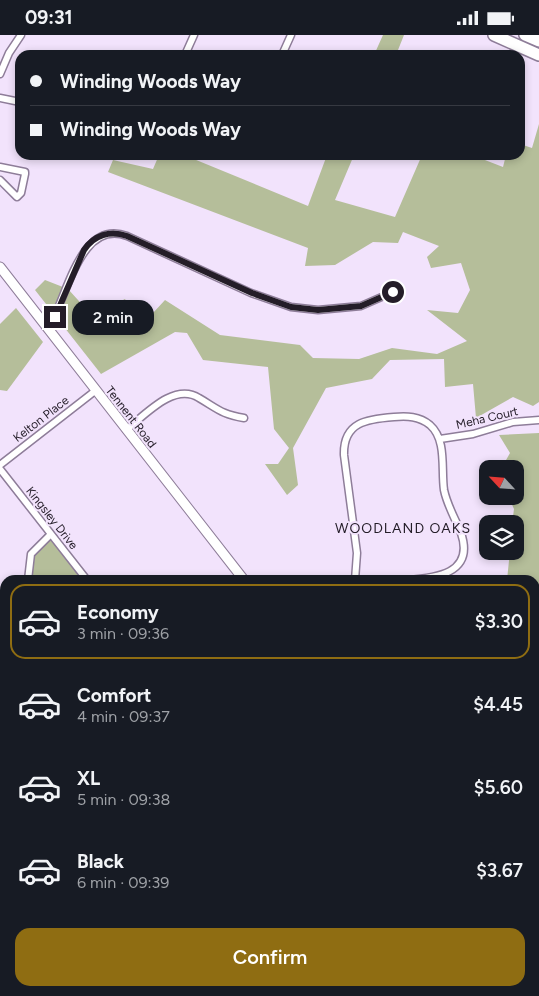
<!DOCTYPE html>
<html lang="en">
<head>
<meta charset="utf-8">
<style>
	:root { --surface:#171b24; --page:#20242c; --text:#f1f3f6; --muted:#9ea1a6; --line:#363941; --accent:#8f6d12 }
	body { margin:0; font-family:Figtree,sans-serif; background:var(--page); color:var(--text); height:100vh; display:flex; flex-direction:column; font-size:19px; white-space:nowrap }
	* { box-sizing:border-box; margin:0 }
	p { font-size:16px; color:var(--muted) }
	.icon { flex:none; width:28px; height:28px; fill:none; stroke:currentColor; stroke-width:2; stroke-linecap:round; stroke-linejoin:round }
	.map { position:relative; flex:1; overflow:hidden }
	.side { position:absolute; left:0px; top:540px; width:540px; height:421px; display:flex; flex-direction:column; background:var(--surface); border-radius:15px 15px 0 0; box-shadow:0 2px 8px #0003 }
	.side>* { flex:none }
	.banner { position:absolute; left:15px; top:15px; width:510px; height:110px; border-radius:15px; box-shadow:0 2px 8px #0003; display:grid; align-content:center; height:110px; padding:0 15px; background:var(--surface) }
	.needle { width:32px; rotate:296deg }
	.buttons { position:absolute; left:479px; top:425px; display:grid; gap:10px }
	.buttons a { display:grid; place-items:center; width:45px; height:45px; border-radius:10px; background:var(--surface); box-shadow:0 2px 8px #0003; font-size:25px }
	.end { position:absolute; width:22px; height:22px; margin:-11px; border:6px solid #241d28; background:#fff; box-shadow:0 0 0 2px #fff }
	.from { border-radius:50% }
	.bubble { position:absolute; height:35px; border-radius:15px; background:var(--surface); box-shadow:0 2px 8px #0003; font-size:16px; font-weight:600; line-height:35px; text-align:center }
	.banner b { display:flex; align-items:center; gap:18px; height:48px; font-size:19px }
	.banner b+b { border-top:1px solid var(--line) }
	.banner i { width:12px; height:12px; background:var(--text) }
	ul { padding:9px 0 0; list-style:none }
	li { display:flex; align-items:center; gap:15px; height:75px; margin:0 10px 8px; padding:0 5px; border:2px solid transparent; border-radius:15px }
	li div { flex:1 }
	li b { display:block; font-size:19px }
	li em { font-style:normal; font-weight:600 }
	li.current { border-color:var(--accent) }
	li>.icon { width:45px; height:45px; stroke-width:1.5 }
	.cta { display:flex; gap:10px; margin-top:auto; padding:10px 15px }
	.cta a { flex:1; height:58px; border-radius:15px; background:var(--accent); color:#fff; font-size:20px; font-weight:600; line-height:58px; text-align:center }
	.status { display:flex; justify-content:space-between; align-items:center; height:35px; padding:0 25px; background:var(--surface); direction:ltr }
	.status svg { height:14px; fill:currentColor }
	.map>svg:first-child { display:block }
	.green { fill:#b5be9a }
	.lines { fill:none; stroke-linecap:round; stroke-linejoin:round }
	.stream { stroke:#6d7e9d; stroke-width:2 }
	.minor-casing { stroke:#8e7d99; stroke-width:9 }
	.tertiary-casing { stroke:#8e7d99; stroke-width:11 }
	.trunk-casing { stroke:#8e7d99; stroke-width:14 }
	.minor { stroke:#fff; stroke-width:6 }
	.tertiary { stroke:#fff; stroke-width:9 }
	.trunk { stroke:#fff; stroke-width:11 }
	.route { stroke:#241d28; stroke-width:6 }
	.labels { text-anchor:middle; stroke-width:4; stroke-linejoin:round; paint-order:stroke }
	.street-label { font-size:12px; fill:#241d28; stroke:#f2e3fc }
	.neighbourhood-label { font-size:14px; letter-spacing:1px; fill:#241d28; stroke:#f2e3fc }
</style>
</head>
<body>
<div class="status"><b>09:31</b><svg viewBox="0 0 49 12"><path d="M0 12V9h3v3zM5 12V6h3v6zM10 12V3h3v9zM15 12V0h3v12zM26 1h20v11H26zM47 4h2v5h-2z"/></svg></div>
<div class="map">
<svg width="539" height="961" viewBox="0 0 539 961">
	<rect width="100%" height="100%" fill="#f2e3fc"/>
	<path class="green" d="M383 0H404L396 20H374Z
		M539 89V367L533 371 513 362 476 383 473 349 445 352 444 324 390 325 372 344 326 353 293 413 298 450 287 460 265 429H278L289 413 274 394 268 332 203 325 187 298 175 297 101 339 35 255 45 245 68 254 108 298 124 264 153 278 165 265 220 300 300 310 313 323 359 324 392 313 437 319 467 306 427 275 458 278 470 255 461 228 431 233 427 222 439 211 403 197 398 208 373 207 335 230 305 231 308 213 108 137 113 125 153 134 159 120H184L308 171 327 120H354L335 165 395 182 422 120H472L503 132 506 120H520V109L532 113Z
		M16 273 43 307 7 356 0 355V289Z
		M539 398V819L535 811V545H507L510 516H515V489H512L514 474 508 461H515V434H501L510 418 499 400Z
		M48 495 86 545H27V522Z
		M5 687V735L0 749V695Z
		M0 781 5 785V870L0 871Z"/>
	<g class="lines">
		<path class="stream" d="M535 727 539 725
			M535 731 539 737"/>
		<g class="minor-casing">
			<path id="minor" d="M185 20 194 0
				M282 20 291 0
				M0 39 9 18 21 0
				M0 63 20 67
				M0 132 25 137V139L21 158 17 162 0 145
				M48 293C67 265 79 183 127 201L251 258 291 272 318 275 361 271 393 257
				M126 395C145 380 174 347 199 363 218 374 221 379 244 383
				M440 404 473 399 513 387 539 385
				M0 430 95 356
				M0 434 87 545
				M28 545 31 519 51 499
				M355 545 357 518 344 420C343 387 367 384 394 382 407 381 419 381 430 390 447 405 441 434 444 455 447 470 455 483 461 498 475 539 435 543 407 545
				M0 653H5
				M0 740 5 744
				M46 961 49 956
				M252 961 254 956
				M377 961 380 956"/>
		</g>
		<g class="tertiary-casing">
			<path id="tertiary" d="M0 232 244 545
				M535 915 539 920"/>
		</g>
		<g class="trunk-casing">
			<path id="trunk" d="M494 0 539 20
				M525 0 539 6"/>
		</g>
		<use href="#minor" class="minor"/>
		<use href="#tertiary" class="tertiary"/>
		<use href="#trunk" class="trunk"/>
	</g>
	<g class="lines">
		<path class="route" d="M55 282 84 215C94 200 110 195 127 201L252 258 291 272 318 275 361 271 393 257"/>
	</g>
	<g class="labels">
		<g class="street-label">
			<text transform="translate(131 382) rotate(52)" y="4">Tennent Road</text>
			<text transform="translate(487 383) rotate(-13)" y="4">Meha Court</text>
			<text transform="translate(41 384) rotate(-38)" y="4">Kelton Place</text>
			<text transform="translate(52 483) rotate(52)" y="4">Kingsley Drive</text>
		</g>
		<g class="neighbourhood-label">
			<text x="403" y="498">WOODLAND OAKS</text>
		</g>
	</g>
</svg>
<div class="buttons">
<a><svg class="needle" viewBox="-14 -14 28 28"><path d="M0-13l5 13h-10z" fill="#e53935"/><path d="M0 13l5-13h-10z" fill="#9ea1a6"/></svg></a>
<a><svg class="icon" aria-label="layers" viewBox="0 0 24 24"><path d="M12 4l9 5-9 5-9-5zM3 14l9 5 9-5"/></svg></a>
</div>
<i class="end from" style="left:393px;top:257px"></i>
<i class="end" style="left:55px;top:282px"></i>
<div class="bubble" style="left:72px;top:265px;width:82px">2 min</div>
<div class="banner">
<b><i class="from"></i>Winding Woods Way</b>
<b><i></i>Winding Woods Way</b>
</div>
<section class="side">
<ul>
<li class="current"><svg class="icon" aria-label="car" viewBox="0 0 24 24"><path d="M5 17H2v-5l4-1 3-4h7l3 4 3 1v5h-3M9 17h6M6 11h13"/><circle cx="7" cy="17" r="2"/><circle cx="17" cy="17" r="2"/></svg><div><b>Economy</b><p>3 min · 09:36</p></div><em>$3.30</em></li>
<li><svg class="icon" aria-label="car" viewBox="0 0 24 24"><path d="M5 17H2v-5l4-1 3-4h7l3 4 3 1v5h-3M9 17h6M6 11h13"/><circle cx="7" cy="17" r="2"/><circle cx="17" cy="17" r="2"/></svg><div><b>Comfort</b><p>4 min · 09:37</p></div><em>$4.45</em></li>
<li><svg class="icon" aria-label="car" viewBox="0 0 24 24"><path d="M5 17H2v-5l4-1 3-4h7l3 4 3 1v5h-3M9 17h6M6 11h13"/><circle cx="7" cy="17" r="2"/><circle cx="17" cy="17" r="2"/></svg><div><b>XL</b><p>5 min · 09:38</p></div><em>$5.60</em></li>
<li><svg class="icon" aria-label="car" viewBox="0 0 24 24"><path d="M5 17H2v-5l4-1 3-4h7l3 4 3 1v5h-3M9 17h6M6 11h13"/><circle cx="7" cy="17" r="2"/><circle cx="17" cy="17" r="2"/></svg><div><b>Black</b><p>6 min · 09:39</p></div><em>$3.67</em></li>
</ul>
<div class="cta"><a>Confirm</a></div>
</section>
</div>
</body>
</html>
